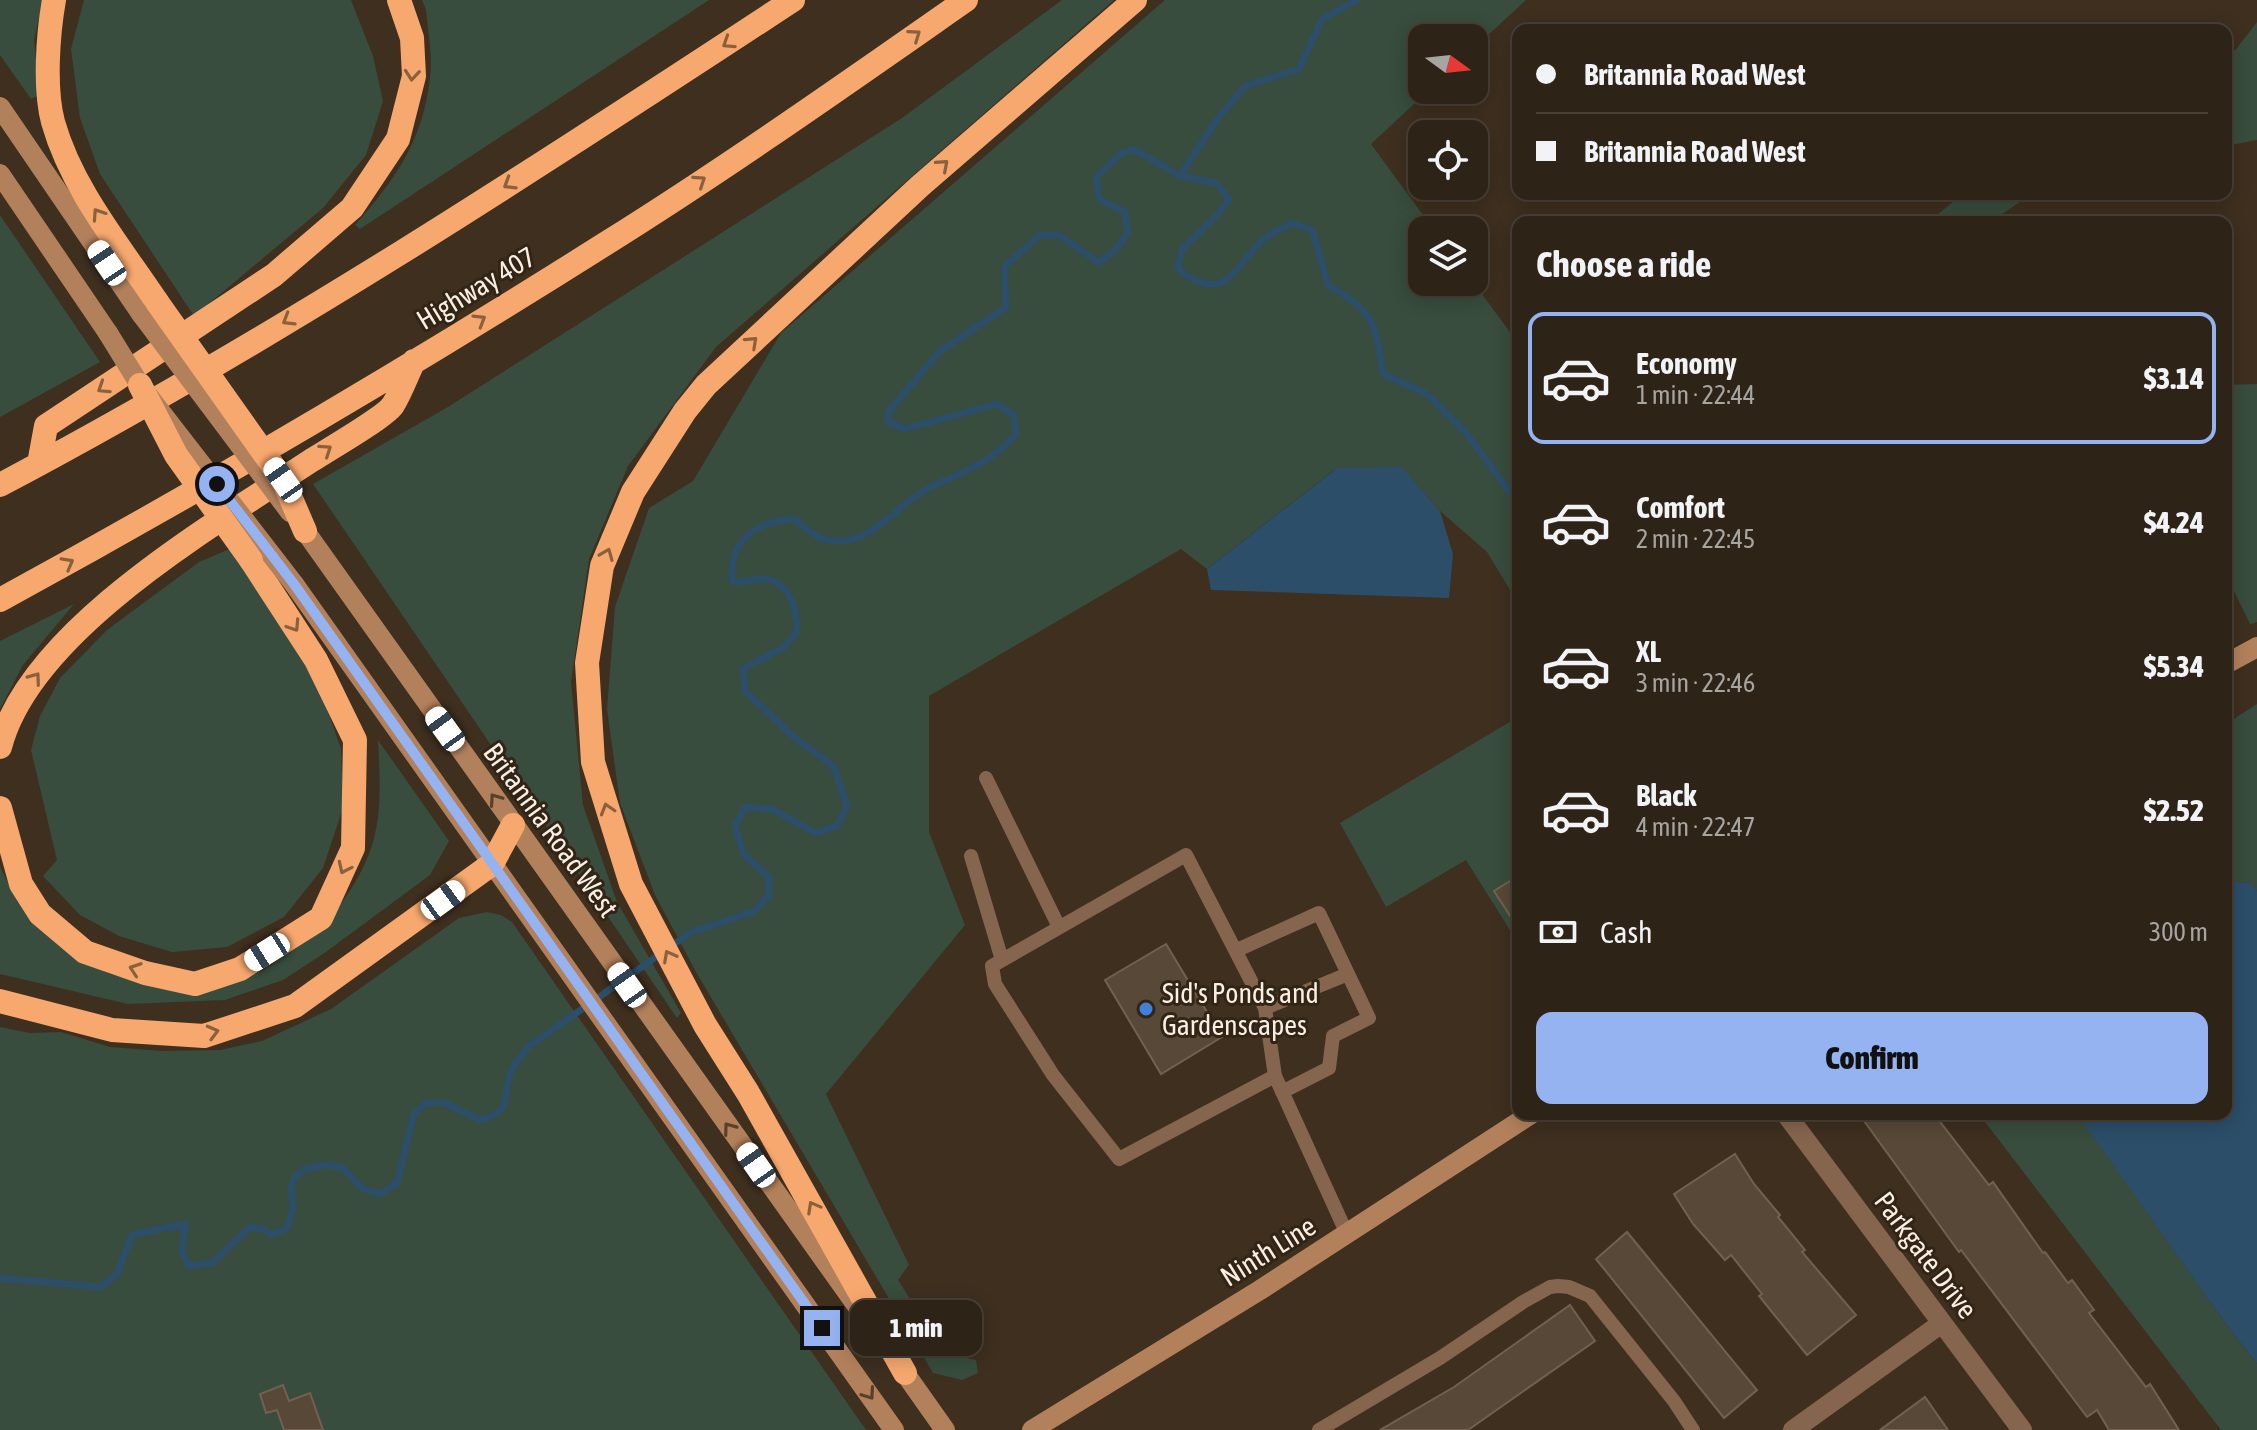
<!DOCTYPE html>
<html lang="en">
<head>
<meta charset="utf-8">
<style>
	:root { --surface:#2e2317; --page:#3a2f24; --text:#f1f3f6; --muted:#a7a4a1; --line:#494036; --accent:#95b2f1 }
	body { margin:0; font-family:"Asap Condensed",sans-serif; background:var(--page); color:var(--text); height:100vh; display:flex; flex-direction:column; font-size:30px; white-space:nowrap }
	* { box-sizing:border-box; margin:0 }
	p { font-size:26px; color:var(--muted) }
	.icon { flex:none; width:44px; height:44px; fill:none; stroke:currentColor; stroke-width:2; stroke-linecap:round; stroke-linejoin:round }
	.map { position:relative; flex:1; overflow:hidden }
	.side { position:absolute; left:1512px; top:216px; width:720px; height:904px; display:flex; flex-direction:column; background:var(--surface); border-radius:16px; box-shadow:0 4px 20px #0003,0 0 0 2px var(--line) }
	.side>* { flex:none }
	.banner { position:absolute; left:1512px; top:24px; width:720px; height:176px; border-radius:16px; box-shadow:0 4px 20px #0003,0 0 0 2px var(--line); display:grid; align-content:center; height:176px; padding:0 24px; background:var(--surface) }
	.needle { width:52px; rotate:105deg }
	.buttons { position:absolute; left:1408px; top:24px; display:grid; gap:16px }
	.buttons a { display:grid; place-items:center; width:80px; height:80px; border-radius:16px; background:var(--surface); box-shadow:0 4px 20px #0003,0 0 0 2px var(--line); font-size:40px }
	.end { position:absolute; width:36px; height:36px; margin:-18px; border:10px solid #95b2f1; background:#111; box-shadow:0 0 0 4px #111 }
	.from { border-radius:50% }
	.bubble { position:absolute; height:56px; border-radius:16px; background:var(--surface); box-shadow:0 4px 20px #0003,0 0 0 2px var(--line); font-size:26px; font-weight:800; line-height:56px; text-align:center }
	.car { position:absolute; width:24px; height:48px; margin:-24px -12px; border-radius:10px; box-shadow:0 0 6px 2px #0007; background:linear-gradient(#fff 24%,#345 0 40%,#fff 0 76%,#345 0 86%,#fff 0) }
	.banner b { display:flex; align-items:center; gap:28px; height:76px; font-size:30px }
	.banner b+b { border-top:2px solid var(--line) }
	.banner i { width:20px; height:20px; background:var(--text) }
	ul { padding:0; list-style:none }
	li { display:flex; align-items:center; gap:24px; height:132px; margin:0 16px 12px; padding:0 8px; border:4px solid transparent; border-radius:16px }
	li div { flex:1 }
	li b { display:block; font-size:30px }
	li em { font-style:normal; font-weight:800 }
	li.active { border-color:var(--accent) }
	li>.icon { width:72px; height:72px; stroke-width:1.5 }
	h2 { padding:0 24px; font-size:36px; line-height:96px }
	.pay { display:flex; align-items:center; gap:20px; height:88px; padding:0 24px; font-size:30px }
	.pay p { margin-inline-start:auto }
	.action { display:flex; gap:16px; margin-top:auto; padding:16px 24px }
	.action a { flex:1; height:92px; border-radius:16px; background:var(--accent); color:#111; font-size:32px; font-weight:800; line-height:92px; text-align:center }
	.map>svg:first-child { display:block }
	.green { fill:#384d3e }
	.water { fill:#2c4e68 }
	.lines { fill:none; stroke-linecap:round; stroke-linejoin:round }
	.stream { stroke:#2c4e68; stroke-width:7 }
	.building { fill:#584837; stroke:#726150; stroke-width:2 }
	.service { stroke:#85654e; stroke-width:14 }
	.minor { stroke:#85654e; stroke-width:20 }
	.secondary { stroke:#b3805c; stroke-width:20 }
	.motorway { stroke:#f7a86f; stroke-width:24 }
	.secondary-bridge { stroke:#b3805c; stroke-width:20 }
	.motorway-bridge { stroke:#f7a86f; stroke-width:24 }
	.oneway { stroke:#8b603d }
	.oneway2 { stroke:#59402a }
	.route { stroke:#95b2f1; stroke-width:10 }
	.shop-dot { fill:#3f7fe0; stroke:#332515; stroke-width:3 }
	.labels { text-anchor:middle; stroke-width:6; stroke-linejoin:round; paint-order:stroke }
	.street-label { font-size:28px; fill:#f9efe5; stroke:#332515 }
	.poi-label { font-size:28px; fill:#f9efe5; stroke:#332515; text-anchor:start }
</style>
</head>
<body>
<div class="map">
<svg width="2257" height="1430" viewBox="0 0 2257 1430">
	<rect width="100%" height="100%" fill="#3e2f1f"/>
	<path class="green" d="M0 0H43L34 40 40 95 31 99 0 55Z
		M84 0H351L373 56 383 101 366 155 323 208 194 316 100 174 80 118 71 49Z
		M422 0H709L360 229 355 225C396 179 423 140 430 78 433 57 428 32 426 10Z
		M1062 0H1114L716 347 628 466 589 559 571 682 583 805 617 902 681 1013 677 1018 313 484 448 407 902 118Z
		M1165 0H1526L1474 48V38H1422V90H1429L1371 144 1434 230H1422V282H1473L1518 343V603L1487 552 1440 511 1402 468 1334 470 1207 569 1181 549 929 696V832L965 925 826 1094 909 1265 898 1280 945 1354 976 1360 978 1373 962 1380 933 1373 696 972 655 895 620 803 607 709 615 607 649 508 693 481 781 333Z
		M2257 22V140L2226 146V62Z
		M1963 194H2032L1990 222H1928Z
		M0 215 100 362 0 417Z
		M2257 384V622L2250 624 2234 591 2226 510V385Z
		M232 548 316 678 341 749 343 808 323 868 284 917 227 947 172 952 119 936 80 915 43 876 57 860 31 750 40 716 60 678 107 630 199 562Z
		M74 604 23 665 0 709V641Z
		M2257 704V891L2250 883 2226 881V724Z
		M1518 717V943L1466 860 1386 907 1340 823Z
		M378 740 449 841 430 875 326 952 283 980 225 1000 128 1004 0 974V866C40 958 131 1003 229 979 239 977 250 976 259 972 268 968 276 961 284 955 323 930 351 898 369 854 383 818 380 778 378 740Z
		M487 912 501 915 512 922 866 1430H0V1027L30 1033 61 1032 110 1047 162 1051 220 1050 262 1041 331 1009 459 918Z
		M1979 1114H2085L2086 1125 2225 1323 2257 1364V1430H2221Z"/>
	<path class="water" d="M1402 467 1440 511 1453 554 1449 598 1211 590 1207 569 1337 468Z
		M2226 881 2251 883 2257 891V1364L2225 1323 2085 1125V1114H2226Z"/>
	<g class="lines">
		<path class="stream" d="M1180 176 1215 122 1245 86 1299 69 1322 19 1357 0
			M0 1278 101 1287 117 1274 132 1235 185 1224 182 1251 189 1266 212 1263 250 1227 265 1230 272 1235 287 1228 293 1208 291 1186 295 1177 306 1168 329 1165 343 1168 363 1189 380 1194 397 1183 414 1114 426 1103 443 1102 480 1120C516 1111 500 1095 512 1069 516 1062 523 1054 528 1047L690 933 754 911 769 896V877L744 855 735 826 745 807 772 809 816 833 837 826 847 806 834 767 794 737 745 691 743 669 784 647 797 631C797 610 790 582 765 579 753 578 744 584 732 581 729 538 755 522 795 519 808 531 819 541 838 541 873 542 898 504 927 489 963 471 989 465 1016 434L1014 415 996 404 905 429 888 422V412L939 352 1006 307 1004 267 1040 235H1059L1099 263 1117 248 1128 232 1125 212 1099 199 1096 177 1122 153 1134 149 1180 176 1216 183 1229 199 1217 215 1182 249 1178 269C1230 310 1234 260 1269 235 1276 230 1285 227 1292 223L1312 230 1328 285C1374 312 1375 321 1383 374L1427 394 1468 435 1518 504"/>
	</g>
	<path class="building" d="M1518 876V928L1494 891Z
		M1166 944 1222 1037 1161 1074 1105 980Z
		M1859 1114H1934L1989 1185 1993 1182 2043 1253 2045 1252 2068 1283 2072 1280 2094 1310 2089 1313 2146 1387 2150 1384 2179 1430H2109L2097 1410 2087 1417 1961 1250 1959 1252Z
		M1735 1154 1754 1184 1780 1215 1778 1217 1805 1250 1802 1252 1856 1315 1807 1355 1759 1296 1762 1294 1731 1255 1725 1260 1693 1224 1674 1194Z
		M1627 1232 1757 1390 1724 1418 1596 1259Z
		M1570 1305 1595 1341 1468 1430H1380L1454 1387Z
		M283 1385 289 1401 310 1393 323 1430H284L277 1410 266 1413 260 1394Z
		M1925 1397 1948 1430H1880Z"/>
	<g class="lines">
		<path class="service" d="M986 778 1059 927
			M971 856 1002 960
			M1237 950 1319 913 1369 1018 1333 1036 1329 1068 1282 1092
			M1265 1008 1348 974
			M1275 1076 1119 1159 1053 1075 995 984 992 966 1186 855 1265 1008 1275 1076 1347 1234
			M1319 1430 1440 1358 1523 1302 1550 1287 1558 1286 1569 1287 1590 1296 1674 1401 1693 1430"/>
		<path class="minor" d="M1786 1114 2022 1430
			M1793 1430 1942 1323"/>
		<path class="secondary" d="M0 107 142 315
			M0 174 108 333
			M305 531 857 1306
			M294 584 894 1430
			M2226 664 2257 647
			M897 1362 945 1430
			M1032 1430 1260 1290 1531 1114"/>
		<path class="motorway" d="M54 0C48 34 44 88 53 122 72 189 119 245 157 302
			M39 464 46 426 274 275 352 208 398 139 414 76 412 38 399 0
			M0 485C274 340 534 170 793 0
			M0 600C205 488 407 369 605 244 728 167 847 83 966 0
			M0 747C30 630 215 524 312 460 328 450 385 417 393 405 401 392 407 375 414 361
			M0 808 21 884 40 914 85 952 145 973 195 984 240 969 321 918 353 848 355 740 316 660 251 560
			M0 1001 112 1030 204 1036 295 1006 492 864 513 825
			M905 1373 748 1093 705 1025 631 884 593 762 587 663 602 566 633 492 685 411 706 385 920 186 1135 0"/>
		<path class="secondary-bridge" d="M142 315 290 512
			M108 333 140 385 294 584"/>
		<path class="motorway-bridge" d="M157 302 283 480 305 531
			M140 385 176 455 251 560"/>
	</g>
	<defs><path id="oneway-chevron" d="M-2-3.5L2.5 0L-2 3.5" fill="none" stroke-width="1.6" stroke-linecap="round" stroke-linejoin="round" transform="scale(2)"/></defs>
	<g class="oneway">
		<use href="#oneway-chevron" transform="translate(915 35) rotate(-35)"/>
		<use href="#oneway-chevron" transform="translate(728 43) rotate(147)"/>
		<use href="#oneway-chevron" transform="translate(412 75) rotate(95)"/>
		<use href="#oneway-chevron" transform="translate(943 165) rotate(-41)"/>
		<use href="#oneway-chevron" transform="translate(700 181) rotate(-34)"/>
		<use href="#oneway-chevron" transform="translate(509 184) rotate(148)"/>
		<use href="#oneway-chevron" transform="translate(98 214) rotate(-124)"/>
		<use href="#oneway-chevron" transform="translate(288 320) rotate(149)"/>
		<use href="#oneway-chevron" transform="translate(480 320) rotate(-31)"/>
		<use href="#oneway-chevron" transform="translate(752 342) rotate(-43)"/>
		<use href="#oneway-chevron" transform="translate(103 388) rotate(147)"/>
		<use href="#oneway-chevron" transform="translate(326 450) rotate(-34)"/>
		<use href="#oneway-chevron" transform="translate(607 554) rotate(-68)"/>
		<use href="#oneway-chevron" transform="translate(68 563) rotate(-29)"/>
		<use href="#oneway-chevron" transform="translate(294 626) rotate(57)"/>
		<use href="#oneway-chevron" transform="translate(35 678) rotate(-54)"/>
		<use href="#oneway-chevron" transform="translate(607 809) rotate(-107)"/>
		<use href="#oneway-chevron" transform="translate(344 868) rotate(115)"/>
		<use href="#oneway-chevron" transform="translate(669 956) rotate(-118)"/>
		<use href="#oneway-chevron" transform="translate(135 969) rotate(-161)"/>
		<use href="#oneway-chevron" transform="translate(213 1032) rotate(-15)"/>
		<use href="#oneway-chevron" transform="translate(813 1207) rotate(-119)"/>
	</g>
	<g class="oneway2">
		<use href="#oneway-chevron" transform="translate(495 799) rotate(-125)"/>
		<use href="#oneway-chevron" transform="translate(729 1128) rotate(-126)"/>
		<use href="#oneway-chevron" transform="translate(869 1394) rotate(55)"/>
	</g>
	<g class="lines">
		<path class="route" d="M217 484 294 584 822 1328"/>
	</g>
	<circle class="shop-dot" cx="1146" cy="1009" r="8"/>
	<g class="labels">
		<g class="street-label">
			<text transform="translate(476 288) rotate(-31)" y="10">Highway 407</text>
			<text transform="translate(551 830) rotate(54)" y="10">Britannia Road West</text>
			<text transform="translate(1268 1251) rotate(-32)" y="10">Ninth Line</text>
			<text transform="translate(1926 1255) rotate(53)" y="10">Parkgate Drive</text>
		</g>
		<g class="poi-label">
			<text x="1162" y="1003">Sid's Ponds and<tspan x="1162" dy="32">Gardenscapes</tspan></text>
		</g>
	</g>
</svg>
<div class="buttons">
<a><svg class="needle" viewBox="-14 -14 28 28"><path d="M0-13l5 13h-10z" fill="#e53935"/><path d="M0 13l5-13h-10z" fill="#a7a4a1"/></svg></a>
<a><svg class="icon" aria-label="locate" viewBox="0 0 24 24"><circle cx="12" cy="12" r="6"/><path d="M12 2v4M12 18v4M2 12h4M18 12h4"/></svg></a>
<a><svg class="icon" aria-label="layers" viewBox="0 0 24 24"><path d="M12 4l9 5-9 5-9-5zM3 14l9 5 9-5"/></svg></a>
</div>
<i class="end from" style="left:217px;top:484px"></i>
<i class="end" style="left:822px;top:1328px"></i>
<div class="bubble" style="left:850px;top:1300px;width:132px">1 min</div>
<i class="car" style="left:107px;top:263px;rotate:326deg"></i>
<i class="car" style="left:283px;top:480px;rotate:325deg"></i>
<i class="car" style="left:445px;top:729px;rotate:324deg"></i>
<i class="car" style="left:443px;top:900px;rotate:54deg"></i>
<i class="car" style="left:267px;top:952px;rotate:238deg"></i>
<i class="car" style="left:627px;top:985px;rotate:325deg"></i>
<i class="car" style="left:756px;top:1165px;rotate:325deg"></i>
<div class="banner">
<b><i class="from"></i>Britannia Road West</b>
<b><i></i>Britannia Road West</b>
</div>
<section class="side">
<h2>Choose a ride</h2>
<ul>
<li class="active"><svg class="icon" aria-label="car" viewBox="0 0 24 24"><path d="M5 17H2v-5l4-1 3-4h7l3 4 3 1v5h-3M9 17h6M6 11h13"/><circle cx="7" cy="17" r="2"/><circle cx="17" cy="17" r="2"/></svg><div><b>Economy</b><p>1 min · 22:44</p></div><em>$3.14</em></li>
<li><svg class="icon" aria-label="car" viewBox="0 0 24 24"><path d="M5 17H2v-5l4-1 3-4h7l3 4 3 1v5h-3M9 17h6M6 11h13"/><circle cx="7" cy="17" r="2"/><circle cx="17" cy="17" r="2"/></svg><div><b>Comfort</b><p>2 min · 22:45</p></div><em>$4.24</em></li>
<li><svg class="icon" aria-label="car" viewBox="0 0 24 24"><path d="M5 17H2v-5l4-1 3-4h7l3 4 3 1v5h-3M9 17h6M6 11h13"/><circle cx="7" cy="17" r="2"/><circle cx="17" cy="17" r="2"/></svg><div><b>XL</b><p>3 min · 22:46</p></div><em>$5.34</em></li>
<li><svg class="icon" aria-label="car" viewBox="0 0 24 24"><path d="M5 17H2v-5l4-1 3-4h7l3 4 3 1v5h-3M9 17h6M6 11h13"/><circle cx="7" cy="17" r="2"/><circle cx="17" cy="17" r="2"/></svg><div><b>Black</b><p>4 min · 22:47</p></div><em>$2.52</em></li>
</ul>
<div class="pay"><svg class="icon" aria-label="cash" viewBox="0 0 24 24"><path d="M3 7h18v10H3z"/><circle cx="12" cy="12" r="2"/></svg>Cash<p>300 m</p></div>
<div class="action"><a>Confirm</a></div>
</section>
</div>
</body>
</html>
